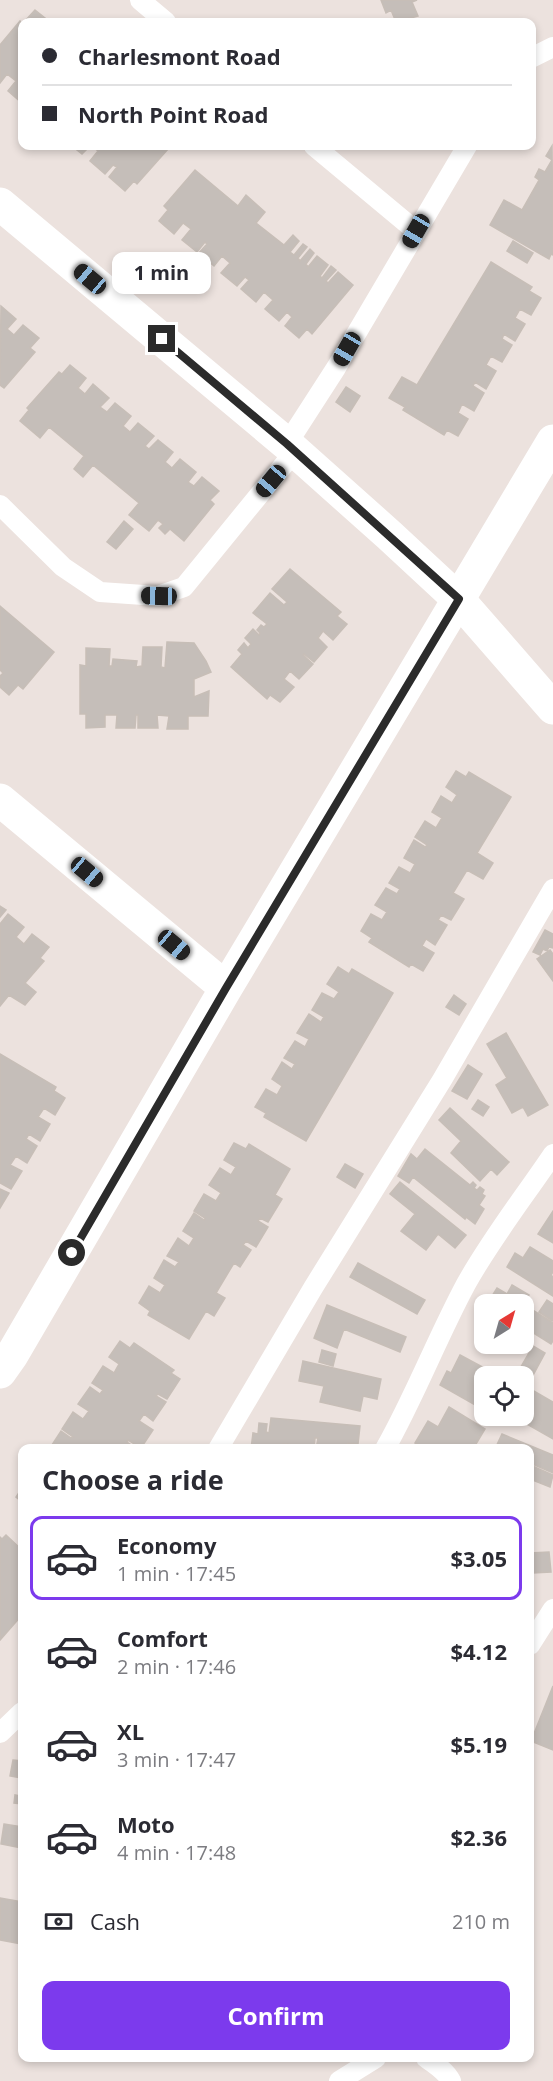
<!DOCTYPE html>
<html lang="en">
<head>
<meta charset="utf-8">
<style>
	:root { --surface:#fff; --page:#f7f7f7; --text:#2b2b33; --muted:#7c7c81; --line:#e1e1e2; --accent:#7c3aed }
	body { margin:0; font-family:"Open Sans",sans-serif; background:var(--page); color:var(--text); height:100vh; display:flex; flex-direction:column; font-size:22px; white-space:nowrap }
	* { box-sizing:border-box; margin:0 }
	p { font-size:20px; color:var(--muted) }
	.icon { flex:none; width:33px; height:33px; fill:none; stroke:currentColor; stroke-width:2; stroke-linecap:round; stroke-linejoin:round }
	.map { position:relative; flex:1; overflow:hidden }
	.sheet { position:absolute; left:18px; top:1444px; width:516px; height:618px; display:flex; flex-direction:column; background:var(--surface); border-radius:12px; box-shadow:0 3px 9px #0003 }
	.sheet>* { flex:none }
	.banner { position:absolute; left:18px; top:18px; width:518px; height:132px; border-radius:12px; box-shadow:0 3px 9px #0003; display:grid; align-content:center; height:132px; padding:0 24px; background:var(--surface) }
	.needle { width:39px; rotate:37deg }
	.tools { position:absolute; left:474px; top:1294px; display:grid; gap:12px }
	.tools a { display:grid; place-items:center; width:60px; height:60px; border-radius:12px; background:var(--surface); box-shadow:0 3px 9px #0003; font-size:30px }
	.end { position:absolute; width:27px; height:27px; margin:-14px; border:8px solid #2b2b2b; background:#fff; box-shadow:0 0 0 3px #fff }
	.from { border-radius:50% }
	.bubble { position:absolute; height:42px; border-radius:12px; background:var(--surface); box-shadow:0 3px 9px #0003; font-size:20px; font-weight:700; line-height:42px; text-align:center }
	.car { position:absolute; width:18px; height:36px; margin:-18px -9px; border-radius:8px; box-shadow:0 0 4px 2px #0007; background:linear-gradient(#222 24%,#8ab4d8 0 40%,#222 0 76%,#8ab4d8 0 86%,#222 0) }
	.banner b { display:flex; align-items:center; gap:21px; height:57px; font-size:22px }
	.banner b+b { border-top:2px solid var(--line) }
	.banner i { width:15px; height:15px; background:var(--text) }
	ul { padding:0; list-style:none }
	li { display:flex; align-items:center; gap:18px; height:84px; margin:0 12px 9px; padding:0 12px; border:3px solid transparent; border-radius:12px }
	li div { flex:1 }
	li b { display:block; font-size:22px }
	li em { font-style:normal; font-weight:700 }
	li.active { border-color:var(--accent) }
	li>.icon { width:54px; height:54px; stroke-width:1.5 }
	h2 { padding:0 24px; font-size:27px; line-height:72px }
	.pay { display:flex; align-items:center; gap:15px; height:66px; padding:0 24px; font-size:22px }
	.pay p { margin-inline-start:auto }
	.button { display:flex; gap:12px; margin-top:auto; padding:12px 24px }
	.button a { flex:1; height:69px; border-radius:12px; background:var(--accent); color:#fff; font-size:24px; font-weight:700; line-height:69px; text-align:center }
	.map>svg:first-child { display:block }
	.building { fill:#c5beb9; stroke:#c7beb7; stroke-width:1.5 }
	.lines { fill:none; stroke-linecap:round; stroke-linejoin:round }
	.lane { stroke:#fff; stroke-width:20 }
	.street { stroke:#fff; stroke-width:33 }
	.secondary { stroke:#fff; stroke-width:33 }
	.route { stroke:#2b2b2b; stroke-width:8 }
</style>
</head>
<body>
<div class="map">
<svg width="553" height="2081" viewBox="0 0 553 2081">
	<rect width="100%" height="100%" fill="#ece2de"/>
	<path class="building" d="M381 0H417L412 2 418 16 396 22 391 10 386 13Z
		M35 10 50 22H24Z
		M20 21 22 24V103L8 91 16 81 7 74 0 83V45Z
		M72 146H90L82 154Z
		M92 146H166L169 148 137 184 134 181 125 191 109 177 117 167 113 165 105 174 90 161 98 151Z
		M552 146 553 255 551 254 549 259 490 225 504 200 522 210 539 180 535 177 539 169 545 172 552 160 546 156Z
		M195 170 238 206 246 195 265 212 256 223 284 245 293 235 299 241 290 252 294 255 303 244 307 247 298 258 300 261 310 249 314 253 306 264 308 267 317 256 328 265 320 276 322 278 331 266 336 270 326 281 328 283 338 272 353 285 312 334 307 329 299 338 285 326 292 317 287 312 279 321 265 309 273 300 264 292 256 302 241 289 249 280 245 277 237 286 221 273 230 263 222 256 214 266 199 253 207 244 205 242 197 252 182 240 191 229 183 223 174 234 159 221 168 210 164 206Z
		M513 241 533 253 527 263 507 251Z
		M491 262 532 287 529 291 541 298 531 315 520 309 515 318 525 324 515 341 504 334 502 339 512 345 502 362 491 356 486 365 496 371 486 389 475 382 473 386 484 393 474 411 462 404 458 413 468 419 458 436 447 430 444 435 403 410 405 407 389 398 402 377 417 385Z
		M1 306 16 319 7 329 14 335 23 325 39 338 30 348 35 352 4 388 0 385Z
		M70 365 86 378 78 388 85 394 93 384 109 398 100 407 107 412 115 403 131 416 123 426 130 432 138 423 154 436 145 446 149 449 158 440 173 452 165 462 172 468 180 459 196 472 188 482 194 486 202 477 219 491 210 500 214 504 184 541 170 529 165 534 159 528 163 524 158 520 149 531 129 515 139 503 93 465 83 477 74 469 84 456 49 427 40 438 20 421 29 410 27 408 59 372 62 374Z
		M346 387 360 396 350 412 336 402Z
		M124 521 133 529 116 549 107 542Z
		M290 569 341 612 337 616 347 624 333 640 323 631 318 638 327 647 314 662 304 654 303 655 313 664 299 679 290 671 284 679 294 687 280 702 270 695 267 699 231 667 242 654 238 650 244 643 248 648 251 644 245 638 253 629 259 635 260 633 257 630 261 625 264 627 267 624 253 613 270 593 284 605 287 602 272 589Z
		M0 606 54 652 23 689 18 685 9 695 0 687V676L3 673 0 670Z
		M167 642 194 643 206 661 211 672 194 679V697L209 691 208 716H188V729H167L169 716 157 715 158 728H138V715H136L135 728H116L117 715H105V727L86 728V714H80V665L86 666V648L110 649 109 666H112L113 659 137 661 136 667 142 666 143 647H162L161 667 165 668Z
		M456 771 466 777 469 772 511 797 477 853 493 863 483 879 467 870 453 893 464 899 451 920 441 915 438 920 447 925 435 945 426 939 422 946 434 953 423 971 411 964 409 967 369 942 372 938 361 931 371 914 382 920 387 912 375 905 386 888 397 894 400 889 389 883 399 867 410 873 415 864 404 858 414 840 425 847 427 845 415 837 425 821 436 828 442 818 432 812 441 796 452 803 457 795 446 787Z
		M0 906 6 910 0 917Z
		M8 914 24 927 16 937 24 944 32 934 49 947 40 958 44 961 25 983 36 992 25 1005 9 995 0 1006V924Z
		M545 930 553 934V948L549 947 547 951 543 949 540 955 533 952Z
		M550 950 553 954V981L537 959Z
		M338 967 349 974 352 969 393 993 306 1141 264 1117 266 1113 255 1107 266 1089 277 1095 282 1086 272 1079 282 1062 292 1069 295 1064 284 1058 295 1041 305 1047 309 1039 297 1033 309 1014 321 1022 324 1017 312 1010 322 993 334 999 339 992 327 984Z
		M454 995 466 1004 459 1015 446 1007Z
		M506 1033 548 1105 528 1116 523 1107 512 1113 496 1085 507 1078 487 1044Z
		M0 1054 56 1087 54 1091 65 1098 55 1115 44 1108 38 1117 50 1124 40 1141 29 1134 26 1139 37 1146 27 1163 16 1156 10 1165 22 1171 11 1189 0 1183Z
		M468 1065 482 1074 467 1099 452 1091Z
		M478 1100 489 1107 483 1116 472 1109Z
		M450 1108 509 1162 497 1175 491 1169 480 1181 451 1153 461 1141 439 1120Z
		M234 1143 246 1149 249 1144 290 1169 275 1195 282 1199 268 1222 260 1218 258 1221 268 1227 256 1247 246 1241 243 1245 251 1250 240 1267 234 1263 216 1293 225 1298 214 1316 206 1311 189 1339 148 1315 150 1311 139 1303 149 1286 160 1293 165 1285 154 1278 164 1260 175 1267 179 1262 167 1256 178 1238 189 1246 194 1238 183 1231 194 1213 204 1220 205 1218 194 1211 204 1194 216 1201 221 1193 209 1185 220 1168 231 1175 236 1167 224 1160Z
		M425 1149 470 1185 473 1182 476 1185 474 1188 477 1190 480 1187 484 1190 482 1194 485 1196 479 1205 484 1209 475 1224 466 1217 465 1219 413 1177 409 1183 398 1176 411 1154 417 1159Z
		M345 1164 363 1174 355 1188 337 1177Z
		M400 1182 466 1235 455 1248 438 1234 426 1250 401 1231 415 1214 390 1194Z
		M0 1189 9 1193 0 1208Z
		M553 1211V1243L538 1234Z
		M530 1247 553 1261V1272L551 1275 553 1277V1296L507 1267 515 1253 523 1258Z
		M358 1263 425 1300 417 1314 350 1277Z
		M512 1285 529 1295 523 1304 553 1323V1341L551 1344 524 1327V1305L487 1304 497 1288 507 1294Z
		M547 1300 553 1304V1321L539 1312Z
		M327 1305 406 1337 400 1352 344 1329 337 1348 314 1338Z
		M120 1341 130 1348 134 1343 174 1370 171 1373 180 1379 167 1399 158 1394 156 1396 166 1402 153 1421 144 1414 139 1421 153 1430 141 1448 128 1440 127 1442 137 1449H52L50 1448 61 1431 71 1438 73 1437 62 1429 73 1412 83 1419 89 1411 78 1404 90 1387 100 1394 103 1390 92 1383 103 1366 114 1373 119 1364 109 1357Z
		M533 1346 545 1353 524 1392V1377H515Z
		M322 1350 336 1354 333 1366 319 1362Z
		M460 1355 501 1377H484V1410L440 1385 447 1371 451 1373Z
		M303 1361 381 1379 377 1399 363 1396 360 1411 320 1402 324 1386 299 1381Z
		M532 1390 553 1402V1439L525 1423 533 1410 524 1404Z
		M449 1407 485 1429 473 1449H421L422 1447 415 1443 428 1421 438 1427Z
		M496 1416H510L507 1422Z
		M271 1418 360 1426 358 1444 348 1443 347 1449H316L318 1438H315L314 1449 293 1448 294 1445 283 1444 282 1449H251L253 1433 258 1434 259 1423 267 1424 266 1432 269 1433Z
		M502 1434 553 1455V1473L530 1463V1449H495Z
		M530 1465 553 1475 550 1487 530 1479Z
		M22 1488V1502L16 1497Z
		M6 1535 22 1550V1588L18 1592 22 1595V1615L0 1640V1537L2 1539Z
		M549 1552 551 1572 532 1573 533 1589H530V1553Z
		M553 1686V1750L531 1741Z
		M13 1760 22 1761V1778L10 1776Z
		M21 1789 22 1804 14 1803 15 1795 20 1796Z
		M4 1824 22 1827V1848L1 1844Z
		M0 1898 22 1902V1944L0 1940Z"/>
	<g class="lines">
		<path class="lane" d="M140 0 166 22
			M531 58 553 47
			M314 146 416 231
			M287 444 336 368 467 146
			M0 505 63 567 100 592 158 596 184 587 295 451
			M218 1449 313 1288 442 1080 553 889
			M385 1449C415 1396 437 1338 466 1284 491 1239 524 1197 553 1154
			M530 1645 553 1609
			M0 1733 22 1712
			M426 2058C435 2064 446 2071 451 2081
			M339 2081 376 2058"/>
		<path class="street" d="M0 800 226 988
			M0 1372 12 1355 226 988 553 441"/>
		<path class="secondary" d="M0 204 287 444 389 535 458 599 553 708"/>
	</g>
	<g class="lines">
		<path class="route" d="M72 1253 226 988 459 599 287 444 162 339"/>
	</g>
</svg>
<div class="tools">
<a><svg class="needle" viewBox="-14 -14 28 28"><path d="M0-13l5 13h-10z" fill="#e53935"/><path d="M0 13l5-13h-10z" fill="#7c7c81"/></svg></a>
<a><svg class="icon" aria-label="locate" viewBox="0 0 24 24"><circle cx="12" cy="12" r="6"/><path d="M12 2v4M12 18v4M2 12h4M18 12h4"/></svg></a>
</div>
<i class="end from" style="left:72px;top:1253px"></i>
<i class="end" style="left:162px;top:339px"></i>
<div class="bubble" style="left:112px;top:252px;width:99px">1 min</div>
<i class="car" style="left:416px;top:231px;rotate:210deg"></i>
<i class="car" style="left:90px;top:279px;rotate:310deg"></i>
<i class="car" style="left:347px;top:349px;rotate:210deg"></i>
<i class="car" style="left:271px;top:481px;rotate:220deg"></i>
<i class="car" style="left:159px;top:596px;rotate:271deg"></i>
<i class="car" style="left:87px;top:872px;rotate:130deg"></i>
<i class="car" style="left:174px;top:945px;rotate:130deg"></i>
<div class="banner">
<b><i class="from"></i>Charlesmont Road</b>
<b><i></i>North Point Road</b>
</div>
<section class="sheet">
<h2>Choose a ride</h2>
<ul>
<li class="active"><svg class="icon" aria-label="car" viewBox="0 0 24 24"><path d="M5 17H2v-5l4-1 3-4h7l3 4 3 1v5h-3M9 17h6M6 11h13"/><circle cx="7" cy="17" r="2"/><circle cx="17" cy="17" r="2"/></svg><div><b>Economy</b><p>1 min · 17:45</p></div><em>$3.05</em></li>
<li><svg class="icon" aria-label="car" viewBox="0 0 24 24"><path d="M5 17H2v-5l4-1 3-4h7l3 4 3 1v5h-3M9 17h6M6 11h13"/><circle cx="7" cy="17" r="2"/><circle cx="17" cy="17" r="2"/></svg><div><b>Comfort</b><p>2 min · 17:46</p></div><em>$4.12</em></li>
<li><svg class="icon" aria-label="car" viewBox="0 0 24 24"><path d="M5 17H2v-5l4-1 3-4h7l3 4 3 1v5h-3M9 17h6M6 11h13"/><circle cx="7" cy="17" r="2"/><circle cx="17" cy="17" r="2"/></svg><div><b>XL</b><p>3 min · 17:47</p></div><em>$5.19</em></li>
<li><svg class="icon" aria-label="car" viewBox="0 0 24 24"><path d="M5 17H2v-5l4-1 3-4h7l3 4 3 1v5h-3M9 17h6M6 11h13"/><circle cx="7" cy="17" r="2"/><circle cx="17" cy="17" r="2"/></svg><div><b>Moto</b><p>4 min · 17:48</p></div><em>$2.36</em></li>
</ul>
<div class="pay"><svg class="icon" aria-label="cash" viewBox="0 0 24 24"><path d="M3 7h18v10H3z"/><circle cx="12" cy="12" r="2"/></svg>Cash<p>210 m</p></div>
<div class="button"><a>Confirm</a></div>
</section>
</div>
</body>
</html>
